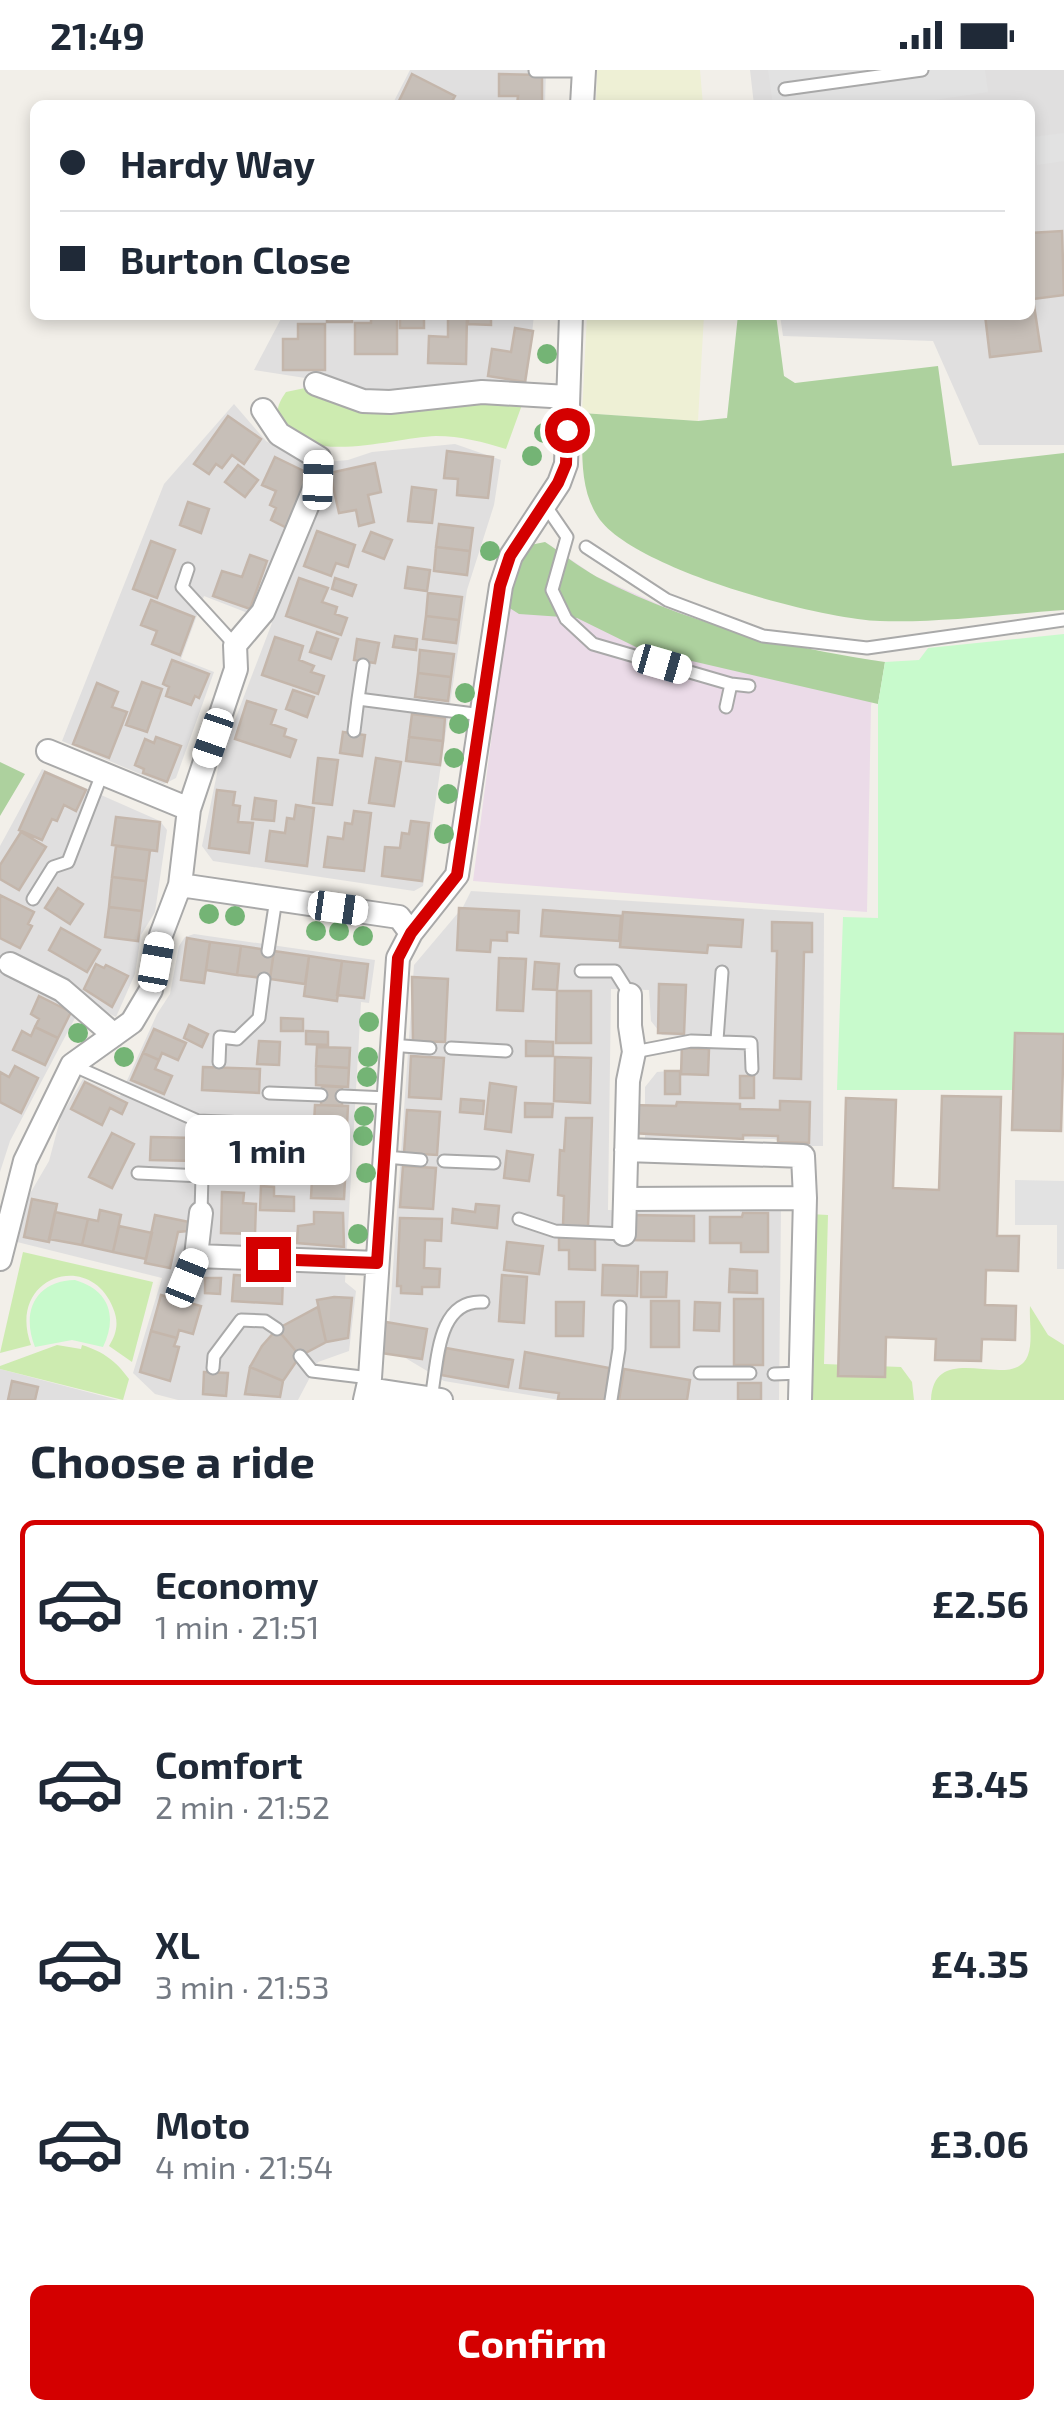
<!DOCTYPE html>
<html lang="en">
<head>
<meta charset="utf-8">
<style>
	:root { --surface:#fff; --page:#f2f2f3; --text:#1f2937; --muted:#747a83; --line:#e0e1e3; --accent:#d40000 }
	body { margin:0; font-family:"Exo 2",sans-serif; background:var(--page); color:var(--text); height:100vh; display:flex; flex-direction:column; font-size:38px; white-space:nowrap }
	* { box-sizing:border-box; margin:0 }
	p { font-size:32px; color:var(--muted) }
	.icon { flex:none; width:55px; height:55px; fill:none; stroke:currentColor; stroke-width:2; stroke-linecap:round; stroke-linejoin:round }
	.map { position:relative; height:1330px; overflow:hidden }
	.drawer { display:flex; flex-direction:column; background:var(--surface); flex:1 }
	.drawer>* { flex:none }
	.banner { position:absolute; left:30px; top:30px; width:1005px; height:220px; border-radius:15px; box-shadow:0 5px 15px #0003; display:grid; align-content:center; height:220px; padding:0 30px; background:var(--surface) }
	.end { position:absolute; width:45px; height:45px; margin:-22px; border:12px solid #d40000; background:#fff; box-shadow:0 0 0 5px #fff }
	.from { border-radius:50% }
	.bubble { position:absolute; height:70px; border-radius:15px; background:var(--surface); box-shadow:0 5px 15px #0003; font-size:32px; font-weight:700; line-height:70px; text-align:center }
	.car { position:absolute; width:30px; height:60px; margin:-30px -15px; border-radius:12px; box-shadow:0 0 8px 2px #0007; background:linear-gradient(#fff 24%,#345 0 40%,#fff 0 76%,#345 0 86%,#fff 0) }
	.banner b { display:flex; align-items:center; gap:35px; height:95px; font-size:38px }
	.banner b+b { border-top:2px solid var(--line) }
	.banner i { width:25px; height:25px; background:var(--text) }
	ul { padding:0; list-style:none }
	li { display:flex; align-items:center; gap:30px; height:165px; margin:0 20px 15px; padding:0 10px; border:5px solid transparent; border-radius:15px }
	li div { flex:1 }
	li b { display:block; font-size:38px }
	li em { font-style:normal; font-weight:700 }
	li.active { border-color:var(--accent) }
	li>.icon { width:90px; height:90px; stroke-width:1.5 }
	h2 { padding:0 30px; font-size:45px; line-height:120px }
	.cta { display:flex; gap:20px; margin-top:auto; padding:20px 30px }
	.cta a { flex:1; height:115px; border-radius:15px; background:var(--accent); color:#fff; font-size:40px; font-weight:700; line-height:115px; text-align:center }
	.status { display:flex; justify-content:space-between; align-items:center; height:70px; padding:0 50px; background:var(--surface); direction:ltr }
	.status svg { height:28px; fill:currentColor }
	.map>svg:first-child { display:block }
	.residential { fill:#e0dfdf }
	.industrial { fill:#ebdbe8 }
	.farmland { fill:#eef0d5 }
	.grass { fill:#cdebb0 }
	.forest { fill:#add19e }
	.park { fill:#c8facc }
	.parking { fill:#e2e2e2 }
	.building { fill:#c7bfb8; stroke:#c4b6ab; stroke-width:2.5 }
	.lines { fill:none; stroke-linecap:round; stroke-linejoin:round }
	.lane-casing { stroke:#a9a9a9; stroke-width:15 }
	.street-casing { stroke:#a9a9a9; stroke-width:26 }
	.lane { stroke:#fff; stroke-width:11 }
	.street { stroke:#fff; stroke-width:22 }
	.tree { fill:#74b475 }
	.route { stroke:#d40000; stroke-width:12 }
</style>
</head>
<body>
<div class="status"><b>21:49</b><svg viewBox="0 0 49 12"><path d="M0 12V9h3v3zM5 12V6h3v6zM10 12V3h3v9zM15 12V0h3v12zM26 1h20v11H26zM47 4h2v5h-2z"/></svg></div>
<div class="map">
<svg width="1064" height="1330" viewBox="0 0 1064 1330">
	<rect width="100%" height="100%" fill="#f2efe9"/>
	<path class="residential" d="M410 0H546L545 35H392Z
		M750 0H1064V375H979L933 271 783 266 780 245H1030V35H754Z
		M283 245H534L526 319 377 326 318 310 254 300Z
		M234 334 266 371 305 394 314 405 253 545 204 526 181 589 214 602 176 708 164 714 62 671 164 414Z
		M455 374 501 390 494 435 467 520 423 816 414 821 213 791 202 776 220 689 272 553 269 551 327 392 348 390 372 382Z
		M42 699 160 751 167 760 155 842 141 865 135 904 116 947 84 931 10 1071 0 1102V776Z
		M471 821 824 843 823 1076H793L774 1069 645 1068V1017L657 1002 680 1000V966L662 965 651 951 649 920 611 919 608 1140 740 1142 741 1136 781 1138 779 1330H559L444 1311 392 1280 388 1271 414 895 463 837Z
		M194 864 375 890 369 933 361 932 345 1212 356 1221 349 1281 318 1292 298 1330H178L155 1324 133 1303 162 1208 17 1172 28 1127 49 1091 61 1046 83 1009 120 1026 157 944 170 924 179 876 185 867Z
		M0 1299 118 1330H0Z"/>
	<path class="industrial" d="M545 472 595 506 658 534 742 562 828 584 878 591 871 636 867 842 473 811 511 516Z"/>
	<path class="farmland" d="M597 0H700L703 35H596Z
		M587 245H704L698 351 582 343Z"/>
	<path class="grass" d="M305 318 335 327 523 332 506 379C483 372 461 366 436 366 396 367 314 395 284 357 274 344 277 335 286 322Z
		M810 1144 828 1145 824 1294 901 1297 912 1312 914 1330H803Z
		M23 1182 153 1212 132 1292 109 1276C117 1263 119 1252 113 1238 90 1179 6 1207 31 1275L0 1283Z
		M1030 1236 1048 1265 1064 1275V1330H931C934 1267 1014 1324 1028 1285 1033 1272 1029 1250 1030 1236Z
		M57 1275 81 1279 82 1275C104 1282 116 1291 129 1309L123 1330 0 1299V1296Z"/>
	<path class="forest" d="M738 245H776L784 306 795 313 938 296 952 396 1064 383V540C1004 544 940 553 880 551 819 549 632 499 598 447 578 417 583 378 582 343L698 351 727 348Z
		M545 472C562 483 579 497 597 507 684 553 788 578 885 592L878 634 640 579 577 548 519 544 508 537 511 516 530 475Z
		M0 692 25 704 0 746Z"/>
	<path class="park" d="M1064 564V964L1015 963 1013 1020H837L843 847 878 848V634L885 592 919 590 928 578Z
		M75 1210C109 1220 118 1246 103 1277L72 1270 35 1277C21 1242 35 1211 75 1210Z"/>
	<path class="parking" d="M768 0H985L988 22 901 35H773Z
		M1064 63V91L1037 95 1033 67Z
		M1015 1110 1064 1111V1199H1057V1155H1015Z"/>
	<path class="building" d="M412 4 455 26 450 35H397Z
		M499 4 542 5V35H517L518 26H499Z
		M1062 161 1064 225 1033 229 1041 281 990 287 985 245H1030V163Z
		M327 245H352V252H327Z
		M371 245H397V284H355V253H371Z
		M400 245H424V258H400Z
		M448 245H467L466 294 428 293 429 266 448 267Z
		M468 245H491V255L468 254Z
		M298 254H325V300H283V269H298Z
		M515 258 533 261 525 312 488 306 492 279 511 282Z
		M228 346 261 369 244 394 232 385 222 398 216 394 209 404 194 394Z
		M447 381 493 387 488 428 457 425 458 409 444 408Z
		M275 387 312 405 287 458 271 450 276 438 270 435 276 421 262 415Z
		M375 393 381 422 368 425 374 452 359 456 356 440 339 443 330 403Z
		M238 395 258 410 245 427 225 412Z
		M412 417 436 420 432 453 408 451Z
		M188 432 209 439 201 463 180 455Z
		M439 454 473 458 470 481 436 477Z
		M317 461 355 475 348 497 336 493 331 506 304 496Z
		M371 462 392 470 384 489 363 481Z
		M151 471 175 480 157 528 133 519Z
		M436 477 470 481 467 505 434 501Z
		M250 485 267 491 250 539 213 526 222 501 242 507Z
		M408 497 430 500 427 521 405 518Z
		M299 508 328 518 322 532 337 537 335 544 347 548 341 565 286 546Z
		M335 508 356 515 352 526 332 519Z
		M428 523 462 527 459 550 426 546Z
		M151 530 194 547 180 585 152 574 157 561 141 555Z
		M426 546 459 550 456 573 423 569Z
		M317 562 338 569 331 589 310 582Z
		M395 566 417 569 416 580 393 577Z
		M275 567 303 576 299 590 314 596 311 602 324 606 318 624 262 605Z
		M357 569 379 573 375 593 354 590Z
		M420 580 454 584 451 607 418 603Z
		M172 590 209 604 199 628 195 626 191 635 166 626 169 617 163 614Z
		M418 603 451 607 448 631 415 627Z
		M142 612 162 619 147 662 126 655Z
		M97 613 118 622 112 637 127 642 109 688 73 674Z
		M293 620 314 627 307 647 286 639Z
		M247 631 276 640 271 654 286 659 284 666 296 670 290 687 235 669Z
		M412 644 445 648 443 671 409 667Z
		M343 662 365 665 362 686 340 683Z
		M156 667 181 676 167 712 143 703 144 699 135 695 145 669 154 673Z
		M409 667 443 671 440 695 406 691Z
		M318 688 338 690 332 735 313 733Z
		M376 688 401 692 394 736 369 733Z
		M45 702 86 720 76 741 64 735 57 751 52 749 42 770 19 760Z
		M217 720 235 722 233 735 240 736 238 752 253 753 249 783 209 778Z
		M255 728 276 731 274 751 252 749Z
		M296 735 314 738 307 796 266 791 270 761 285 763 287 748 294 749Z
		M354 741 371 743 364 801 324 797 328 767 343 769 345 753 352 754Z
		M116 747 160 752 157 781 112 775Z
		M411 751 429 753 422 811 382 806 385 777 400 778 402 763 409 764Z
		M21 762 46 777 19 820 0 809V795Z
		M116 776 150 780 146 811 112 807Z
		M112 807 146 811 142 841 109 837Z
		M58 818 83 834 70 854 45 838Z
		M0 825 34 842 28 854 32 856 20 878 0 868Z
		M109 837 142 841 138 871 105 867Z
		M459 838 519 841 518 863 507 862V871L491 870 490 882 457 880Z
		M543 840 621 846 619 871 541 866Z
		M623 842 743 850 741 877 708 875 707 883 620 877Z
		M772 852 812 853V882H804L801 1009 774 1008 777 881H772Z
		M61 858 100 880 87 902 49 880Z
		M187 868 210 872 204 913 181 910Z
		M210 872 241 876 237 905 206 900Z
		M241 876 274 881 270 909 237 905Z
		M274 881 309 886 305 914 270 909Z
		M309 886 342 891 337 931 304 926Z
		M499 888 526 889 523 941 497 940Z
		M342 891 368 894 364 928 337 925Z
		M535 892 559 894 557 920 533 919Z
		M96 894 104 898 106 895 128 906 112 937 84 919Z
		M412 907 448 909 445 972 413 971Z
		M659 914 686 915 684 964 658 963Z
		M557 921H591V973H556Z
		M39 926 71 942 58 968 35 957 39 949 31 944Z
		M281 948 303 949V961H281Z
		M189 955 208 964 202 977 184 968Z
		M35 957 58 968 45 995 13 980 22 961 31 966Z
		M154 959 186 973 178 990 162 983 159 990 143 983Z
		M306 961 328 962V975L306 974Z
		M1015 963 1064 964 1061 1061 1012 1060Z
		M259 971 280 972 279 995 257 994Z
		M526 971 553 972V986H526Z
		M317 977 350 978 349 998 316 996Z
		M682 978 709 979 708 1005 681 1004Z
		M143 983 159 990 155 999 172 1006 164 1024 131 1010Z
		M411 986 444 988 441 1029 409 1027Z
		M555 987 591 988 590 1033 554 1031Z
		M15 996 38 1008 21 1043 0 1032V1002L9 1007Z
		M316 996 349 998 348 1017 316 1015Z
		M203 997 260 999 259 1023 202 1020Z
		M665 1001H680V1024H665Z
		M740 1006H754V1028H740Z
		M85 1012 127 1033 122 1044 110 1038 102 1055 71 1039Z
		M490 1013 516 1017 511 1062 485 1059Z
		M322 1016 342 1017V1036L321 1035Z
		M942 1026 1001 1027 997 1166H1019L1018 1201 986 1200 985 1235 1016 1236 1015 1270 982 1269 981 1291 935 1290 936 1269 886 1267 885 1307 838 1306 846 1028 896 1030 893 1118 939 1120Z
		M461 1029 484 1031 483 1044 460 1042Z
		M780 1031 810 1032 809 1073 778 1072V1066L743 1065V1069L631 1063V1035L676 1036 677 1032 740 1034V1039L780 1040Z
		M525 1033 553 1034 552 1047H525Z
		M315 1035 348 1036 347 1055 314 1054Z
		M407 1040 440 1042 437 1085 404 1083Z
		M566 1048H592L588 1157 563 1156 564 1126 558 1125 560 1080 564 1081Z
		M314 1054 347 1055 346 1074 313 1073Z
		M112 1063 134 1074 112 1118 89 1107Z
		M256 1064 279 1065 278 1076H298V1089L255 1087Z
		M151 1067 196 1068V1091L150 1090Z
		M196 1068 249 1070 248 1093 196 1091Z
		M507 1081 533 1085 529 1111 504 1108Z
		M313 1090 346 1091 345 1110 312 1109Z
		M403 1096 436 1098 433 1139 400 1137Z
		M312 1109 345 1110 344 1129 311 1128Z
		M261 1116 274 1117V1126L294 1127V1141L260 1140Z
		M222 1122 244 1123 243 1133 256 1134 255 1164 221 1163Z
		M32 1129 57 1134 49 1172 24 1167Z
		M476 1134 499 1136 497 1158 452 1153 453 1139 475 1142Z
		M100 1140 121 1145 113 1182 82 1175 88 1149 98 1151Z
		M55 1142 88 1149 82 1175 49 1169Z
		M314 1142 343 1143 344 1177 297 1173 298 1156 314 1154Z
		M743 1143H768V1182H741V1173H710V1147H742Z
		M155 1145 189 1152 187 1161 178 1162 170 1198 145 1193Z
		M627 1145 694 1146V1171L627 1170Z
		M400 1148 442 1149 441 1171 425 1170 424 1198 440 1199 439 1217H422V1224L401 1223V1216H397Z
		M119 1156 152 1163 146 1189 113 1182Z
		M559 1165H595V1200L569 1199V1180H559Z
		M507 1172 543 1176 539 1204 504 1200Z
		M603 1195 638 1196 637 1226 602 1225Z
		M730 1199 757 1201V1223L729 1222Z
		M641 1202H667L666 1227H641Z
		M234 1205 283 1208 282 1234 232 1231Z
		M502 1205 527 1207 524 1253 499 1251Z
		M205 1208H221L220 1224 205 1223Z
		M161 1225 201 1236 193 1264 179 1260 177 1268 151 1261Z
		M334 1227 352 1228 348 1268 326 1272 317 1230Z
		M734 1229H763V1295H734Z
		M651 1231H679V1277H651Z
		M556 1232H584L583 1266H556Z
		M695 1232 720 1233 719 1261 694 1260Z
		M318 1237 326 1272 300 1286 277 1259Z
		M386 1252 427 1259 422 1289 381 1283Z
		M277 1259 300 1286 283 1311 250 1297 262 1276Z
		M151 1261 177 1268 174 1276 179 1277 170 1311 140 1302Z
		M446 1278 513 1290 508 1317 441 1305Z
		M525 1282 609 1298 605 1330 558 1329 559 1323 520 1318Z
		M250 1297 283 1311 280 1327 245 1324Z
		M624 1299 690 1310 687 1330H619Z
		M204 1302 228 1303 226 1326 203 1324Z
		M12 1311 38 1317 35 1330H8Z
		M738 1313H761V1330H738Z"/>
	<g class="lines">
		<g class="lane-casing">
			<path id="lane" d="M535 1H584
				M785 19 922 0
				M545 435 567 467 552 520 566 549 593 574 731 614 749 616
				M586 477 667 530 763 566 867 578 1064 550
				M188 499 182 517 235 575
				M363 595 358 629 482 645
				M726 637 731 614
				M354 661 358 629
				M33 829 53 797 68 792 102 704
				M268 881 276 829
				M581 901H615L630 925
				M717 970 722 902
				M390 975 430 978
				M451 978 506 981
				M634 982 691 971 751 973 752 999
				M219 992 220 967 237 969 259 948 264 909
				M72 995 198 1051 247 1053
				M269 1023 321 1025
				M342 1026 388 1028
				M385 1087 421 1090
				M444 1091 494 1093
				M138 1103 202 1106 201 1143
				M519 1149 555 1161 624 1164
				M300 1286 312 1301 370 1308
				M213 1298 214 1286 241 1250 265 1251 277 1259
				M700 1303H750
				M774 1304 801 1303
				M431 1328C438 1294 436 1229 483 1232
				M611 1330 619 1279 620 1237"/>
		</g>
		<g class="street-casing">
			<path id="street" d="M582 35 584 0
				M316 314 363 331 390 332 482 322 568 327
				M48 681 189 739
				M180 815 399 847 411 863
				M10 894 62 920 114 965
				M630 925V956L634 982 628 1011 625 1129 805 1128 800 1330
				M626 1080 803 1086 805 1128
				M201 1143 196 1186 377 1193
				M624 1164 625 1129
				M0 1189 25 1091 72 995 132 952 151 920 161 865 180 815 189 739 236 599 235 575 263 542 318 410 319 388 279 364 263 340
				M369 1319 441 1330
				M365 1330 370 1308 398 888 411 863 457 805 501 516 511 486 559 413 566 394 571 245"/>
		</g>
		<use href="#lane" class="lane"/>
		<use href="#street" class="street"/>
	</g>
	<g class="tree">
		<circle cx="547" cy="284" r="10"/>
		<circle cx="544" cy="363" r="10"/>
		<circle cx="532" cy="386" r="10"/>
		<circle cx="490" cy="481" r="10"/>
		<circle cx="465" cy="623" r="10"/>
		<circle cx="459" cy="654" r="10"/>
		<circle cx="454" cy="688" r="10"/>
		<circle cx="448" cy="724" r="10"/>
		<circle cx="444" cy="764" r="10"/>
		<circle cx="209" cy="844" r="10"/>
		<circle cx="235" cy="846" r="10"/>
		<circle cx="316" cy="861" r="10"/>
		<circle cx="339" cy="861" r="10"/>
		<circle cx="363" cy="866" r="10"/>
		<circle cx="369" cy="952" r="10"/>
		<circle cx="78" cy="963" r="10"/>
		<circle cx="124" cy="987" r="10"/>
		<circle cx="368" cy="987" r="10"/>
		<circle cx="367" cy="1007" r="10"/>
		<circle cx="364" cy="1046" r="10"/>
		<circle cx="363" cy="1066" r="10"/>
		<circle cx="366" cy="1103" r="10"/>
		<circle cx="358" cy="1164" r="10"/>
	</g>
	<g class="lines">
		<path class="route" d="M268 1189 377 1193 398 888 411 863 457 805 500 516 510 486 558 413 566 394 567 360"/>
	</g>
</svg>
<i class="end from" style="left:567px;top:360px"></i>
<i class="end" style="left:268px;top:1189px"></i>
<div class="bubble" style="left:185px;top:1045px;width:165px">1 min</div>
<i class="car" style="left:318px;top:410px;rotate:2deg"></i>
<i class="car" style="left:662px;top:594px;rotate:106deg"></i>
<i class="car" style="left:213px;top:668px;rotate:199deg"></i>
<i class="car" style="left:338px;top:838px;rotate:98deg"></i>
<i class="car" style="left:156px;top:892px;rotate:10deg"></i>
<i class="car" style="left:187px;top:1208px;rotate:22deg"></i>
<div class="banner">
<b><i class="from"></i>Hardy Way</b>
<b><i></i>Burton Close</b>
</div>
</div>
<section class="drawer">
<h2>Choose a ride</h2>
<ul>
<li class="active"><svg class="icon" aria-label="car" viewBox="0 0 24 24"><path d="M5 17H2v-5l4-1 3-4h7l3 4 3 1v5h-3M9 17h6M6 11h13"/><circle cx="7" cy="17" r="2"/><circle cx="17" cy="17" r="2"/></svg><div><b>Economy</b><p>1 min · 21:51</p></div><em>£2.56</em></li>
<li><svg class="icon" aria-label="car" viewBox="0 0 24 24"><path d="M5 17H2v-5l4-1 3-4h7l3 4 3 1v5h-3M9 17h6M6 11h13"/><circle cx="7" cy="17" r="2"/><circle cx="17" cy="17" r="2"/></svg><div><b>Comfort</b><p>2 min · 21:52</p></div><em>£3.45</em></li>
<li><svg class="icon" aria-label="car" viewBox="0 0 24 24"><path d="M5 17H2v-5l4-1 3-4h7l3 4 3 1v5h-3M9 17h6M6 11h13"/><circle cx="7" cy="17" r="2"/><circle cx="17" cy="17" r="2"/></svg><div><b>XL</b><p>3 min · 21:53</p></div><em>£4.35</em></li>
<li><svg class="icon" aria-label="car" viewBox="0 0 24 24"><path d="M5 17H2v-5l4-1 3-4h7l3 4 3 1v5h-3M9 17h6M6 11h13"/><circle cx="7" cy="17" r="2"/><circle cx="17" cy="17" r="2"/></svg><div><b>Moto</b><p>4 min · 21:54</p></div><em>£3.06</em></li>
</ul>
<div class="cta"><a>Confirm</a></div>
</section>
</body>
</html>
